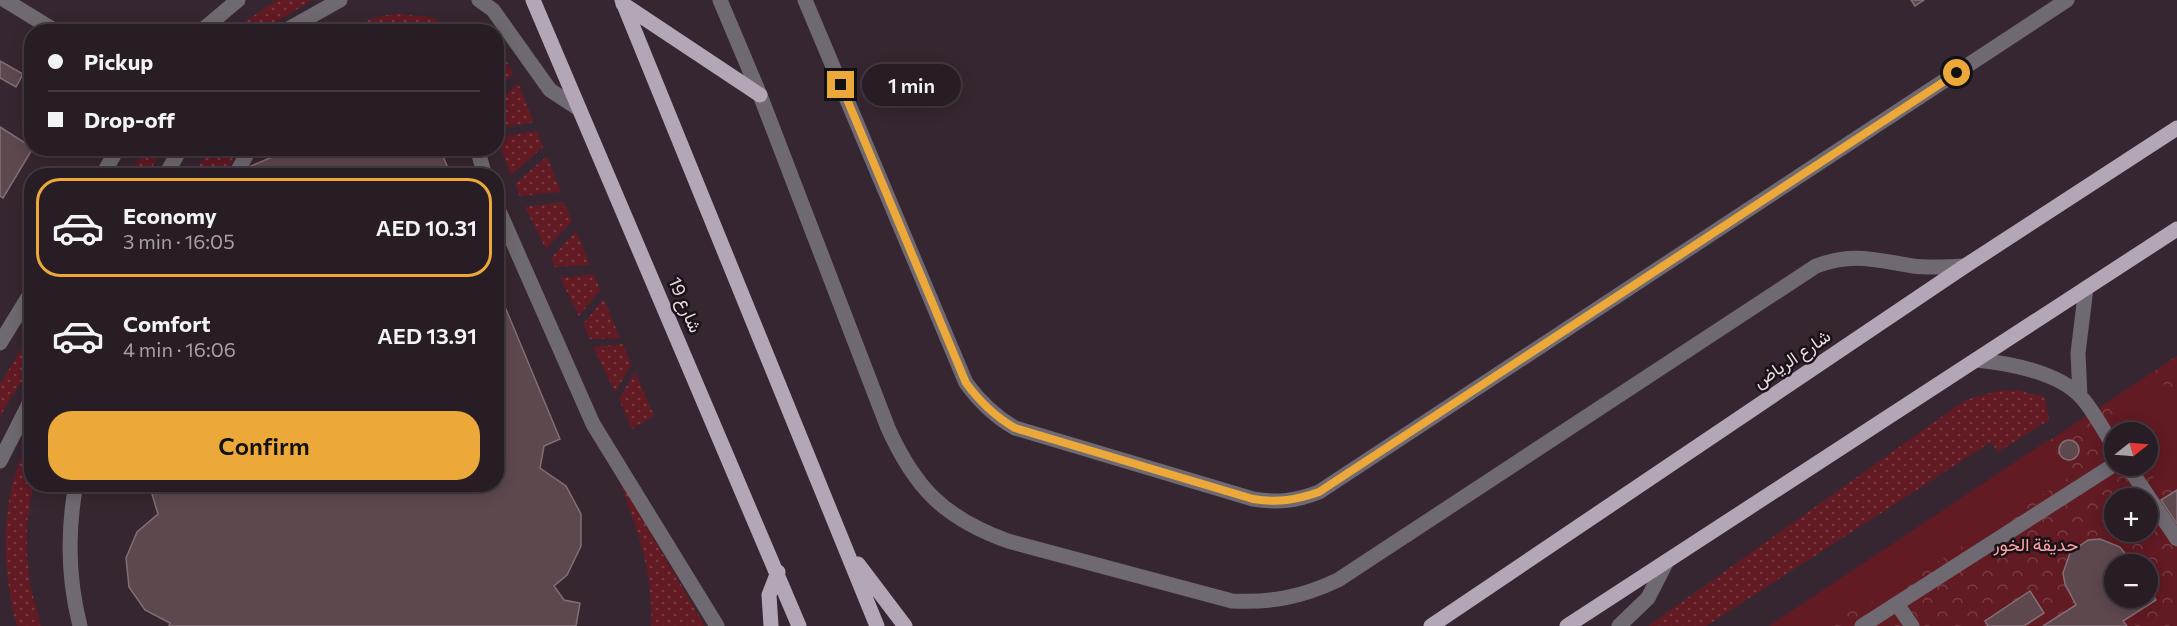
<!DOCTYPE html>
<html lang="en">
<head>
<meta charset="utf-8">
<style>
	:root { --surface:#281c25; --page:#30252d; --text:#f1f3f6; --muted:#a5a1a7; --line:#443a42; --accent:#eca93a }
	body { margin:0; font-family:Commissioner,Vazirmatn,sans-serif; background:var(--page); color:var(--text); height:100vh; display:flex; flex-direction:column; font-size:22px; white-space:nowrap }
	* { box-sizing:border-box; margin:0 }
	p { font-size:20px; color:var(--muted) }
	.icon { flex:none; width:33px; height:33px; fill:none; stroke:currentColor; stroke-width:2; stroke-linecap:round; stroke-linejoin:round }
	.map { position:relative; flex:1; overflow:hidden }
	.side { position:absolute; left:24px; top:168px; width:480px; height:324px; display:flex; flex-direction:column; background:var(--surface); border-radius:24px; box-shadow:0 3px 15px #0003,0 0 0 2px var(--line) }
	.side>* { flex:none }
	.banner { position:absolute; left:24px; top:24px; width:480px; height:132px; border-radius:24px; box-shadow:0 3px 15px #0003,0 0 0 2px var(--line); display:grid; align-content:center; height:132px; padding:0 24px; background:var(--surface) }
	.needle { width:39px; rotate:73deg }
	.fabs { position:absolute; left:2104px; top:422px; display:grid; gap:12px }
	.fabs a { display:grid; place-items:center; width:54px; height:54px; border-radius:50%; background:var(--surface); box-shadow:0 3px 15px #0003,0 0 0 2px var(--line); font-size:30px }
	.end { position:absolute; width:27px; height:27px; margin:-14px; border:8px solid #eca93a; background:#111; box-shadow:0 0 0 3px #111 }
	.from { border-radius:50% }
	.bubble { position:absolute; height:42px; border-radius:21px; background:var(--surface); box-shadow:0 3px 15px #0003,0 0 0 2px var(--line); font-size:20px; font-weight:600; line-height:42px; text-align:center }
	.banner b { display:flex; align-items:center; gap:21px; height:57px; font-size:22px }
	.banner b+b { border-top:2px solid var(--line) }
	.banner i { width:15px; height:15px; background:var(--text) }
	ul { padding:10px 0 0; list-style:none }
	li { display:flex; align-items:center; gap:18px; height:99px; margin:0 12px 9px; padding:0 12px; border:3px solid transparent; border-radius:24px }
	li div { flex:1 }
	li b { display:block; font-size:22px }
	li em { font-style:normal; font-weight:600 }
	li.selected { border-color:var(--accent) }
	li>.icon { width:54px; height:54px; stroke-width:1.5 }
	.cta { display:flex; gap:12px; margin-top:auto; padding:12px 24px }
	.cta a { flex:1; height:69px; border-radius:24px; background:var(--accent); color:#111; font-size:24px; font-weight:600; line-height:69px; text-align:center }
	.map>svg:first-child { display:block }
	.grass { fill:url(#grass-dots) }
	.forest { fill:url(#forest-crowns); fill-rule:evenodd }
	.garden { fill:#621a23 }
	.building { fill:#5d484e; stroke:#856e75; stroke-width:1.5 }
	.lines { fill:none; stroke-linecap:round; stroke-linejoin:round }
	.minor { stroke:#6f6971; stroke-width:15 }
	.major { stroke:#b3a6b6; stroke-width:15 }
	.route { stroke:#eca93a; stroke-width:8 }
	.labels { text-anchor:middle; stroke-width:5; stroke-linejoin:round; paint-order:stroke }
	.street-label { font-size:18px; fill:#e7dce3; stroke:#191217 }
	.park-label { font-size:18px; fill:#fea3a6; stroke:#191217 }
</style>
</head>
<body>
<div class="map">
<svg width="2177" height="626" viewBox="0 0 2177 626">
	<defs>
		<pattern id="grass-dots" width="8" height="8" patternUnits="userSpaceOnUse" patternTransform="scale(1.5)"><rect width="8" height="8" fill="#621a23"/><path d="M2 2h.1M6 6h.1" fill="none" stroke="#783b43" stroke-width="1.8" stroke-linecap="round"/></pattern>
		<pattern id="forest-crowns" width="20" height="18" patternUnits="userSpaceOnUse" patternTransform="scale(1.5)"><rect width="20" height="18" fill="#621a23"/><path d="M2 6a3 3 0 1 1 6 0M12 15a3 3 0 1 1 6 0" fill="none" stroke="#783b43"/></pattern>
	</defs>
	<rect width="100%" height="100%" fill="#362631"/>
	<path class="grass" d="M277 0H312L261 31H231Z
		M395 14 430 17 461 31H340L377 17Z
		M506 60 513 74 497 90V62Z
		M518 83 534 122 497 129V104Z
		M537 131 543 147 511 175 497 138Z
		M146 148 163 149 147 175H129Z
		M210 149H240L224 175H193Z
		M547 156 561 192 520 196 515 184Z
		M564 202 572 221 546 249 525 207Z
		M576 231 590 265 555 267 551 258Z
		M594 274 600 290 579 316 560 278Z
		M604 299 620 338 590 339 583 324Z
		M31 333V366L0 416V384Z
		M623 344 631 365 615 392 593 347Z
		M635 372 654 416 632 429 619 399Z
		M2003 390H2017L2045 397 2049 420 1998 452 1991 442 1706 626H1648L1961 403 1974 397Z
		M31 436 33 485 27 522V554L30 584 41 626H17C0 563 0 494 31 436Z
		M618 477 705 626H651C654 573 636 526 618 477Z"/>
	<path class="forest" d="M2177 356V626H1769ZM2115 432H2148V465H2115ZM2115 498H2148V531H2115ZM2115 564H2148V597H2115Z"/>
	<path class="garden" d="M2155 371 2177 405V485L2168 489C2144 482 2148 451 2148 432H2125L2106 403Z
		M2048 440 2058 460 2076 473 1881 598 1817 626H1769Z"/>
	<path class="building" d="M1911 0H1924L1915 6Z
		M0 61 23 74 16 87 0 78Z
		M0 127 33 148 3 198 0 196Z
		M294 148H440L451 176H249L246 168Z
		M496 285 560 439 544 446 540 468 566 486 581 514V546L567 575 554 586 564 600 580 603 576 626H169L170 623 145 610 129 587 126 558 137 532 158 514 149 484H496Z
		M2059 450a10 10 0 1 1 20 0a10 10 0 1 1-20 0Z
		M2177 490V524L2161 500Z
		M2100 539 2120 547 2133 564H2115V597H2148V587L2156 600 2123 621 2127 626H2043L2076 605 2065 584 2063 573 2070 553 2088 540Z
		M2030 591 2044 613 2024 626H1988L1985 621Z"/>
	<g class="lines">
		<path class="minor" d="M5 0 57 32
			M479 0 493 10 550 90 579 109
			M720 0 760 95 888 428C915 488 944 518 1008 541L1232 601C1271 603 1302 597 1338 580L1816 266C1854 252 1875 260 1913 266 1930 268 1947 267 1965 266
			M805 0 966 383C980 402 994 416 1015 428L1253 499C1278 503 1296 501 1319 492L2067 0
			M200 32 238 0
			M283 32 340 0
			M477 148 485 176
			M102 176 118 148
			M165 176 181 148
			M235 176 250 148
			M496 204 593 424 717 626
			M0 343 32 291
			M1976 360C2008 363 2058 372 2081 397 2094 411 2104 432 2115 448
			M2080 396 2078 353 2086 288
			M0 461 32 398
			M2127 465 2177 539
			M76 484C67 532 68 579 80 626
			M1897 604 1912 626
			M1619 626 1648 598 1667 561
			M1862 626 2115 464"/>
		<path class="major" d="M533 0 799 626
			M622 0 877 626
			M623 4 760 95
			M858 564 905 626
			M771 626 769 595 778 572
			M1431 626 1965 266 2177 128
			M1567 626 2177 229"/>
	</g>
	<g class="lines">
		<path class="route" d="M841 85 966 383C980 402 994 416 1015 428L1253 499C1278 503 1296 500 1319 492L1957 73"/>
	</g>
	<g class="labels">
		<g class="street-label">
			<text transform="translate(685 305) rotate(67)" y="6">شارع 19</text>
			<text transform="translate(1792 359) rotate(-34)" y="6">شارع الرياض</text>
		</g>
		<g class="park-label">
			<text x="2036" y="551">حديقة الخور</text>
		</g>
	</g>
</svg>
<div class="fabs">
<a><svg class="needle" viewBox="-14 -14 28 28"><path d="M0-13l5 13h-10z" fill="#e53935"/><path d="M0 13l5-13h-10z" fill="#a5a1a7"/></svg></a>
<a>+</a>
<a>−</a>
</div>
<i class="end from" style="left:1957px;top:73px"></i>
<i class="end" style="left:841px;top:85px"></i>
<div class="bubble" style="left:862px;top:64px;width:99px">1 min</div>
<div class="banner">
<b><i class="from"></i>Pickup</b>
<b><i></i>Drop-off</b>
</div>
<section class="side">
<ul>
<li class="selected"><svg class="icon" aria-label="car" viewBox="0 0 24 24"><path d="M5 17H2v-5l4-1 3-4h7l3 4 3 1v5h-3M9 17h6M6 11h13"/><circle cx="7" cy="17" r="2"/><circle cx="17" cy="17" r="2"/></svg><div><b>Economy</b><p>3 min · 16:05</p></div><em>AED 10.31</em></li>
<li><svg class="icon" aria-label="car" viewBox="0 0 24 24"><path d="M5 17H2v-5l4-1 3-4h7l3 4 3 1v5h-3M9 17h6M6 11h13"/><circle cx="7" cy="17" r="2"/><circle cx="17" cy="17" r="2"/></svg><div><b>Comfort</b><p>4 min · 16:06</p></div><em>AED 13.91</em></li>
</ul>
<div class="cta"><a>Confirm</a></div>
</section>
</div>
</body>
</html>
